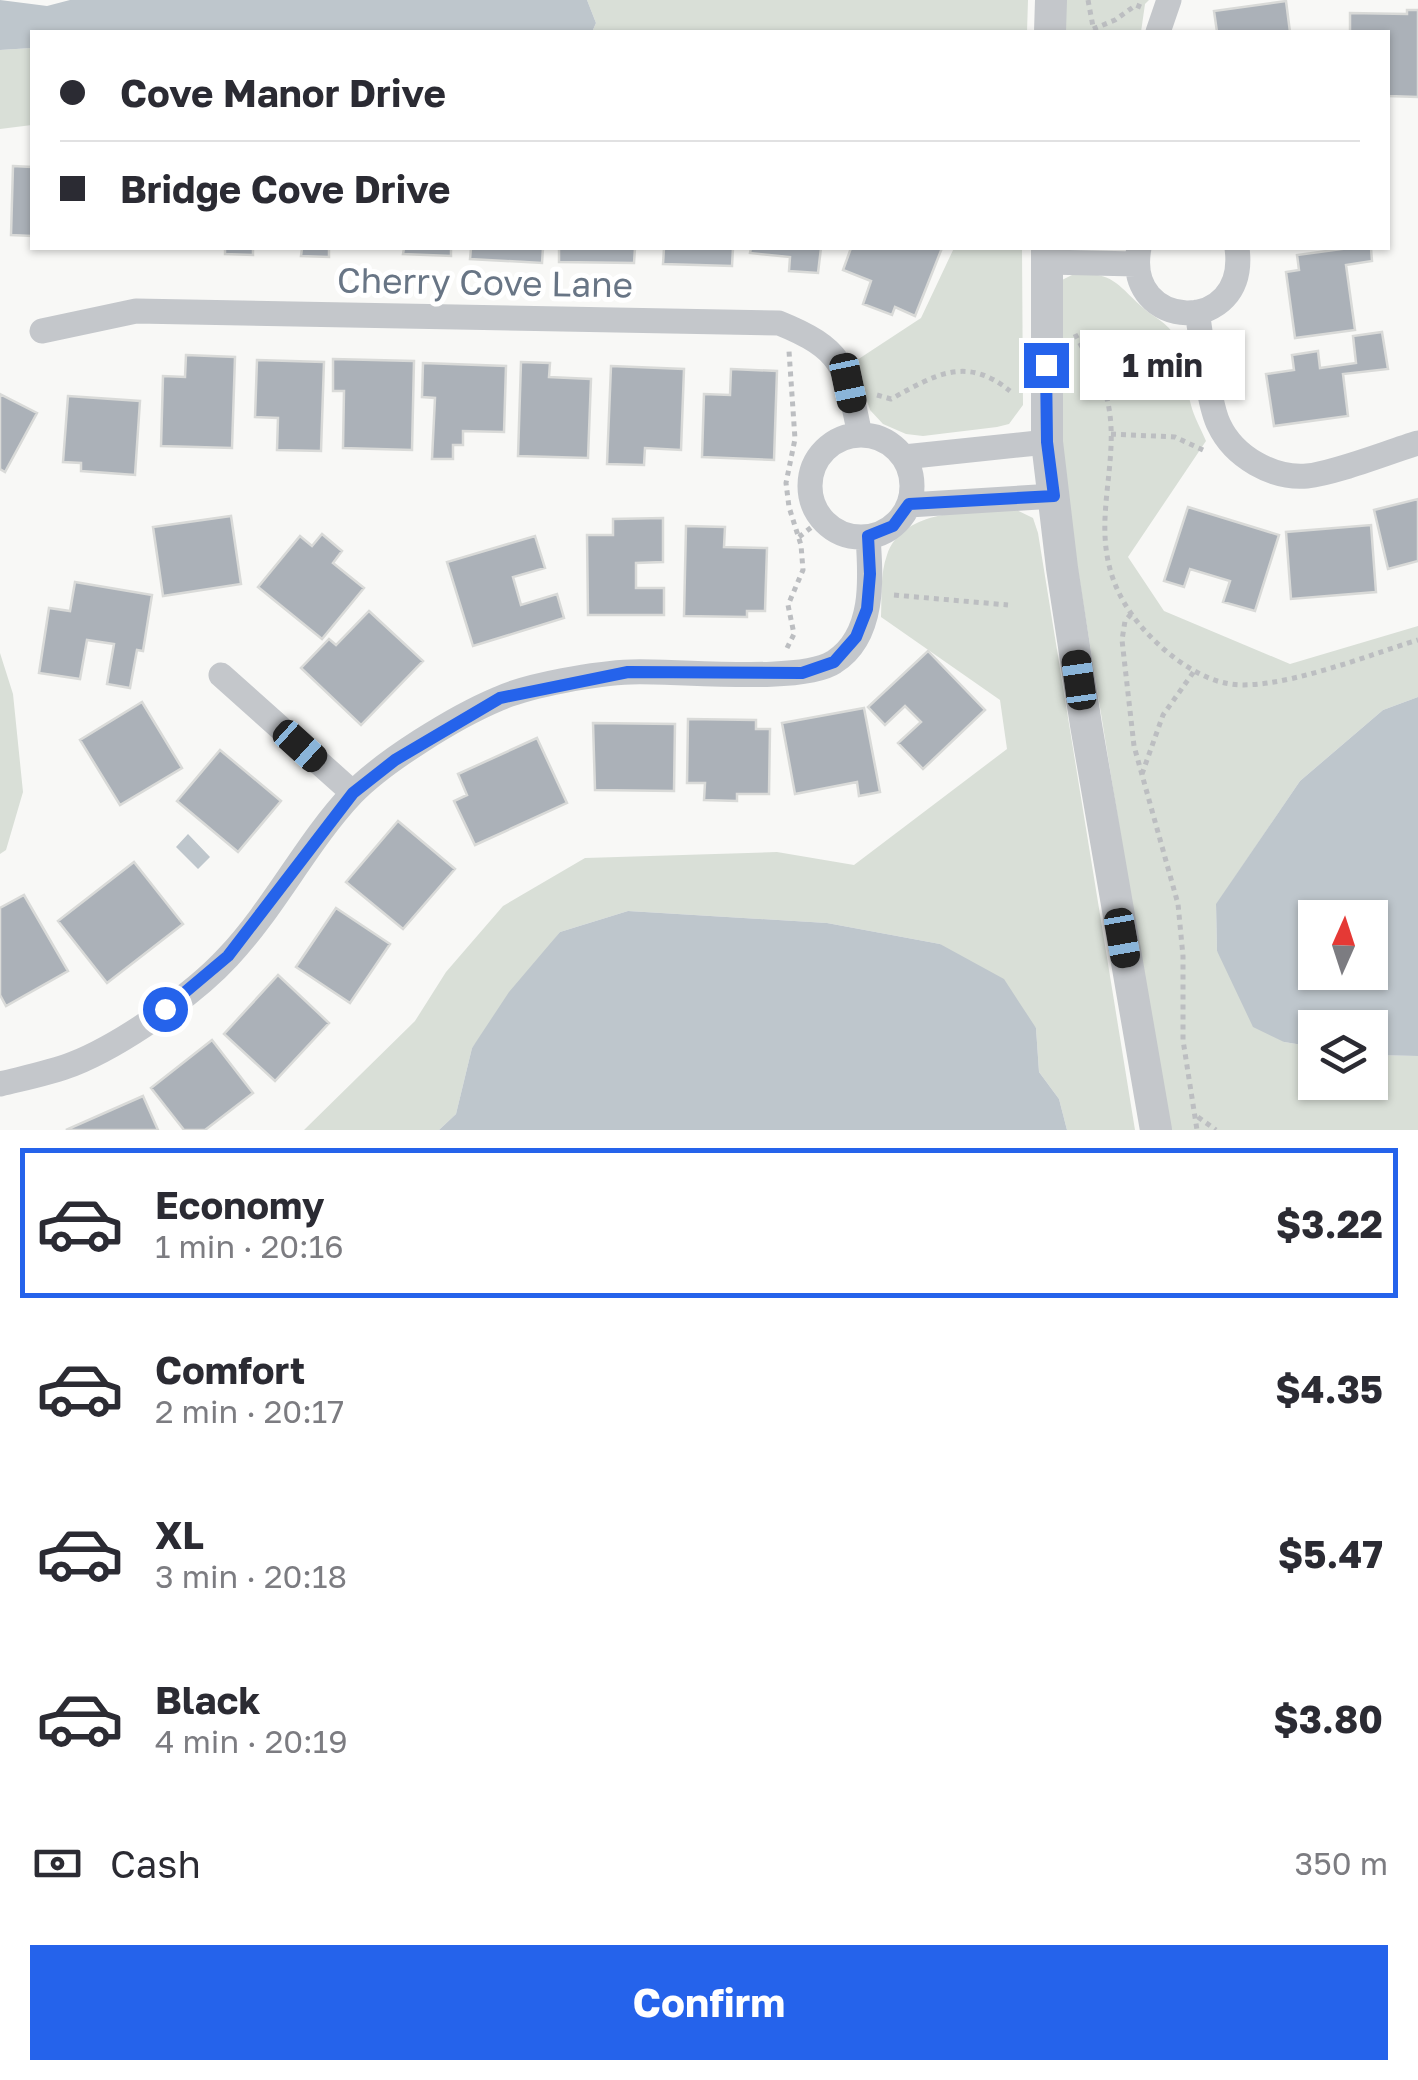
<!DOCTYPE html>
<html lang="en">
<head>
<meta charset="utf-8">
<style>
	:root { --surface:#fff; --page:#f2f2f3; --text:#2b2b33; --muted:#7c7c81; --line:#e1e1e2; --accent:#2563eb }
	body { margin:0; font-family:"Golos Text",sans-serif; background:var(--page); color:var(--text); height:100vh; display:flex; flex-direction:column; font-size:38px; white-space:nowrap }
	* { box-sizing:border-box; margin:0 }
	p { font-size:32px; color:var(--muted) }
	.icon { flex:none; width:55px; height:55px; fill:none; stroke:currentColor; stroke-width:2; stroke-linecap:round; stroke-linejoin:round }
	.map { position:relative; height:1130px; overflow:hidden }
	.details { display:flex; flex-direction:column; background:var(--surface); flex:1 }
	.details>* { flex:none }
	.banner { position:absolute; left:30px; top:30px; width:1360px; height:220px; border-radius:0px; box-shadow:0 2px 8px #0004; display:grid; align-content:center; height:220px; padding:0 30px; background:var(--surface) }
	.needle { width:65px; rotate:3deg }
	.controls { position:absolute; left:1298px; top:900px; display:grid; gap:20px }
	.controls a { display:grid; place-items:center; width:90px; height:90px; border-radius:0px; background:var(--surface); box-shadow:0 2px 8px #0004; font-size:50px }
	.end { position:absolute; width:45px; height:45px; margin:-22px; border:12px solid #2563eb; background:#fff; box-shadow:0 0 0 5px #fff }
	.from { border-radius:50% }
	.bubble { position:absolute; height:70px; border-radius:0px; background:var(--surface); box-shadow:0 2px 8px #0004; font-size:32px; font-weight:700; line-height:70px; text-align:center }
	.car { position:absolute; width:30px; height:60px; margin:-30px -15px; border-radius:12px; box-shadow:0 0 8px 2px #0007; background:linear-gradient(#222 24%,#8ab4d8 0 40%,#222 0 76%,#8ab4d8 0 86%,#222 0) }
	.banner b { display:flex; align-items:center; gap:35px; height:95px; font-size:38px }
	.banner b+b { border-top:2px solid var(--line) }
	.banner i { width:25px; height:25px; background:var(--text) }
	ul { padding:18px 0 0; list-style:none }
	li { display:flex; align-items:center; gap:30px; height:150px; margin:0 20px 15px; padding:0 10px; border:5px solid transparent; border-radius:0px }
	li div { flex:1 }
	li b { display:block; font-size:38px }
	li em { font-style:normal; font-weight:700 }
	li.on { border-color:var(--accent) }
	li>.icon { width:90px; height:90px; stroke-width:1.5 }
	.pay { display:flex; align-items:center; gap:25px; height:110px; padding:0 30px; font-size:38px }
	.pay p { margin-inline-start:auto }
	.button { display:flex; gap:20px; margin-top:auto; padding:20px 30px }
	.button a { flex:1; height:115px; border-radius:0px; background:var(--accent); color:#fff; font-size:40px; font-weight:700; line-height:115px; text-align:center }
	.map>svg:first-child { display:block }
	.green { fill:#d9dfd7 }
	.water { fill:#bec6cc; fill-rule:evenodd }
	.building { fill:#abb1b8; stroke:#d9dad8; stroke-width:2.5 }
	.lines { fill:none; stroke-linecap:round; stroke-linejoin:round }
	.path { stroke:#bcbec1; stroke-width:5; stroke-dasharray:5 5; stroke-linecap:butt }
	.minor { stroke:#c4c7cb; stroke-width:25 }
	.tertiary { stroke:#c4c7cb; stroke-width:32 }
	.route { stroke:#2563eb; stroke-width:12 }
	.labels { text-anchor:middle; stroke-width:10; stroke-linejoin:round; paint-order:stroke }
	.street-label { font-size:35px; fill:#687585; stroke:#fff }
</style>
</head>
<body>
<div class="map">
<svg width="1418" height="1130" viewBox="0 0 1418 1130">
	<rect width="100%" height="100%" fill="#f8f8f6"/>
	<path class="green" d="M587 0H1028L1027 32H592L596 23Z
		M1057 0H1149L1145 4 1141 32H1057Z
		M32 48V125L0 129V50Z
		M954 248H1022L1023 405 1009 424 997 427 923 436 906 434 883 424 870 410 854 362 921 318Z
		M1076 273C1114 274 1115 282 1141 306 1153 317 1167 322 1176 337 1189 357 1185 383 1191 405 1194 417 1201 429 1206 441L1128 557 1164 611 1290 664 1418 626V697L1383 710 1300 781 1216 905 1217 951 1284 1042 1315 1047V1082H1370V1055L1418 1056V1130H1168L1057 440 1060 281Z
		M1010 507 1033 518 1038 533 1135 1130H1067L1059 1099 1039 1072 1036 1028 940 944 827 923 628 911 560 932 472 1048 456 1114 439 1130H304L415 1021 446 972 503 906 585 858 777 852 854 865 1007 749 1000 700 881 617C882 597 880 574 887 555 903 508 969 513 1010 507Z
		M0 653 13 694 23 792 6 850 0 854Z"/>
	<path class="water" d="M0 0 47 6 70 0H587L596 23 592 32H32V48L0 50Z
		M1418 697V1056L1370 1055V1028H1315V1047L1284 1042 1253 1027 1217 951 1216 904 1300 781 1383 710ZM1315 918H1370V972H1315Z
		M188 834 210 857 198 869 176 847Z
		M628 911 827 923 940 944 1004 979 1036 1028 1039 1072 1059 1099 1067 1130H439L456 1114 472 1048 509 992 560 932Z"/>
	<path class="building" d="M1286 1 1290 32H1217L1214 11Z
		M1407 10H1418V97L1388 96V32H1350V13L1407 14Z
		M13 166 32 167V236L11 235Z
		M225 248H253V255L225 254Z
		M302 248H329V257L301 256Z
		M404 248H451V256L403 254Z
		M471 248H543L542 263 470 259Z
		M559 248H635L634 263 559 262Z
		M664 248H733L732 266 663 264Z
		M751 248H821L818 273 789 271 790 257 750 253Z
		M851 248H942L915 316 895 307 892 315 863 304 871 281 843 270Z
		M1349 248H1371L1372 261 1346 265 1355 330 1295 338 1286 272 1299 270 1297 255Z
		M1382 332 1388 369 1343 374 1348 416 1274 426 1266 374 1294 370 1292 355 1318 351 1320 368 1356 363 1353 336Z
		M186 355 235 357 232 448 161 446 163 376 185 377Z
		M333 359 414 361 412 450 343 448 344 391H333Z
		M257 360 324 362 321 451 277 450 278 418 255 417Z
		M521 362 550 363 549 377 591 379 588 458 518 456Z
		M423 363 506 366 504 432 463 431V445H453V459H432L435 398 422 397Z
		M611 366 684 369 681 450 645 448 644 465 607 464Z
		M731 369 777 371 774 460 702 457 704 394 730 395Z
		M0 394 37 413 5 472 0 469Z
		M68 396 140 401 135 475 81 471V463L63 462Z
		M1418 499V561L1388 569 1374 510Z
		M1188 507 1279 535 1255 611 1223 602 1230 581 1190 569 1184 587 1164 581Z
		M231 516 241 584 163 596 153 527Z
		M663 518V562L636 563V588H664V615H588L587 535H613V519Z
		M1371 525 1376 592 1291 599 1286 532Z
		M686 526 725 527 724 547 767 548 765 611H747V617L684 616Z
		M322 534 342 551 333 563 364 588 322 639 258 587 300 536 312 546Z
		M535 536 545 568 513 577 521 605 557 594 564 618 473 646 447 562Z
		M75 582 152 595 143 651 137 650 130 688 107 684 114 644 87 640 80 679 39 673 49 608 70 611Z
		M369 611 423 661 361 725 301 668 329 639 336 645Z
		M928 651 985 710 923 769 898 743 921 722 905 706 885 725 868 707Z
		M142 702 182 768 120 805 80 740Z
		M864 708 880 792 859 796 857 782 795 794 782 723Z
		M688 719 756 720V729H770L769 794H737V801L704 800 705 783H687Z
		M593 723 675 724 674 791 595 790Z
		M537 738 567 803 475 845 454 801 467 795 458 774Z
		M220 750 281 801 238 852 177 801Z
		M398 821 455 869 403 929 346 882Z
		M134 862 183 924 107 983 58 921Z
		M24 895 68 971 6 1006 0 995V908Z
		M336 908 390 944 350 1003 296 967Z
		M278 975 329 1023 275 1081 224 1034Z
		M212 1040 253 1093 205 1130H184L151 1088Z
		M143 1096 158 1130H66Z"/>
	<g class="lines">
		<path class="path" d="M1088 0 1094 32
			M1093 29 1115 20 1136 5 1143 8
			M1075 334C1085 354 1100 374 1106 395 1121 448 1098 502 1107 555 1112 588 1130 617 1154 640 1172 658 1200 678 1225 683 1272 694 1371 654 1418 640
			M877 395 891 399C935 375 966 355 1010 391
			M1111 434 1175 437 1205 451
			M799 537 822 519
			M894 595 1008 605
			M1131 614 1125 621 1122 640 1134 746 1178 904 1183 956V1040L1197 1130
			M787 648 794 634 788 605 803 570 801 545 789 507 786 483 795 439 789 351
			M1142 774 1163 715 1195 670
			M1198 1117 1216 1130"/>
		<path class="minor" d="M1158 32 1169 0
			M1139 248C1123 332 1249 337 1237 248
			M1047 262 1136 264
			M1197 312C1202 339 1208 404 1219 425 1234 457 1273 479 1307 476 1336 473 1388 452 1418 443
			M42 331 136 311 779 323C846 350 846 369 860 435
			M810 486a51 51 0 1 1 102 0a51 51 0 1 1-102 0Z
			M904 457 1047 442
			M909 505 1054 496
			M221 675 353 793
			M0 1084C24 1078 50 1073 73 1064 121 1045 193 995 228 957 275 907 306 843 352 794 384 761 455 717 498 699 528 685 598 673 631 672 676 670 801 684 834 662 875 636 871 578 868 537"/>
		<path class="tertiary" d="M1050 32 1051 0
			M1047 248V442L1062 568 1086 725 1156 1130"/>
	</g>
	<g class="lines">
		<path class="route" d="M165 1009 228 956 353 793 395 760 500 698 628 672 802 673 834 662 856 637 867 609 870 574 868 536 893 526 909 504 1054 496 1047 442 1046 365"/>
	</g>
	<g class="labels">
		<g class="street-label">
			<text transform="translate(485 283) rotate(1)" y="12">Cherry Cove Lane</text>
		</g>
	</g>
</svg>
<div class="controls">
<a><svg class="needle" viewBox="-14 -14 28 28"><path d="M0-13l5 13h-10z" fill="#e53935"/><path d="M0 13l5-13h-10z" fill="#7c7c81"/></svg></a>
<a><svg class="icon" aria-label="layers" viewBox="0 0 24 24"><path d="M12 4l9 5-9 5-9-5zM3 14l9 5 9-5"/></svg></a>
</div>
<i class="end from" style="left:165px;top:1009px"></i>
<i class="end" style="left:1046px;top:365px"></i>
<div class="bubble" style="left:1080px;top:330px;width:165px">1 min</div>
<i class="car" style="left:848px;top:383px;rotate:168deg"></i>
<i class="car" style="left:1079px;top:680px;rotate:352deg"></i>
<i class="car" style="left:300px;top:746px;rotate:132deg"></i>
<i class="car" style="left:1122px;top:938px;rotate:170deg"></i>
<div class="banner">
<b><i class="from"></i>Cove Manor Drive</b>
<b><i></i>Bridge Cove Drive</b>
</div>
</div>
<section class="details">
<ul>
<li class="on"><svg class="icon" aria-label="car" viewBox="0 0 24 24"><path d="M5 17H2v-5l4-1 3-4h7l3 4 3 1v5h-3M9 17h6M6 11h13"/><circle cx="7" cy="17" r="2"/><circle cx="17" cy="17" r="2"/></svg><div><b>Economy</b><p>1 min · 20:16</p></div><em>$3.22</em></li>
<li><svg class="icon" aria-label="car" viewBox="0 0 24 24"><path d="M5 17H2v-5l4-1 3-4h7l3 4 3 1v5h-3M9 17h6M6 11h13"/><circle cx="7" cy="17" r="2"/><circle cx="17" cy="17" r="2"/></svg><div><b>Comfort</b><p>2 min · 20:17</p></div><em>$4.35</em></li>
<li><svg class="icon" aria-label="car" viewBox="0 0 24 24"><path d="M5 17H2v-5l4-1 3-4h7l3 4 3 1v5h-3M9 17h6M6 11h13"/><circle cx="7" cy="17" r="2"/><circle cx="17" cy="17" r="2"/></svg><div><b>XL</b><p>3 min · 20:18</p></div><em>$5.47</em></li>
<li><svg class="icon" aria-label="car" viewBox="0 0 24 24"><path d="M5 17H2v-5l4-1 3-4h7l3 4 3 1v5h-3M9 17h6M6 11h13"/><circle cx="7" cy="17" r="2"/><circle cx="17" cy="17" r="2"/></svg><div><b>Black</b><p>4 min · 20:19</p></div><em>$3.80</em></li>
</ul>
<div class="pay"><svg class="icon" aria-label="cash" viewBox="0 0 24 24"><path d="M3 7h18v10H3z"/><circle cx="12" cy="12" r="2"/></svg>Cash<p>350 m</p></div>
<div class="button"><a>Confirm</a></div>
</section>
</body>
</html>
